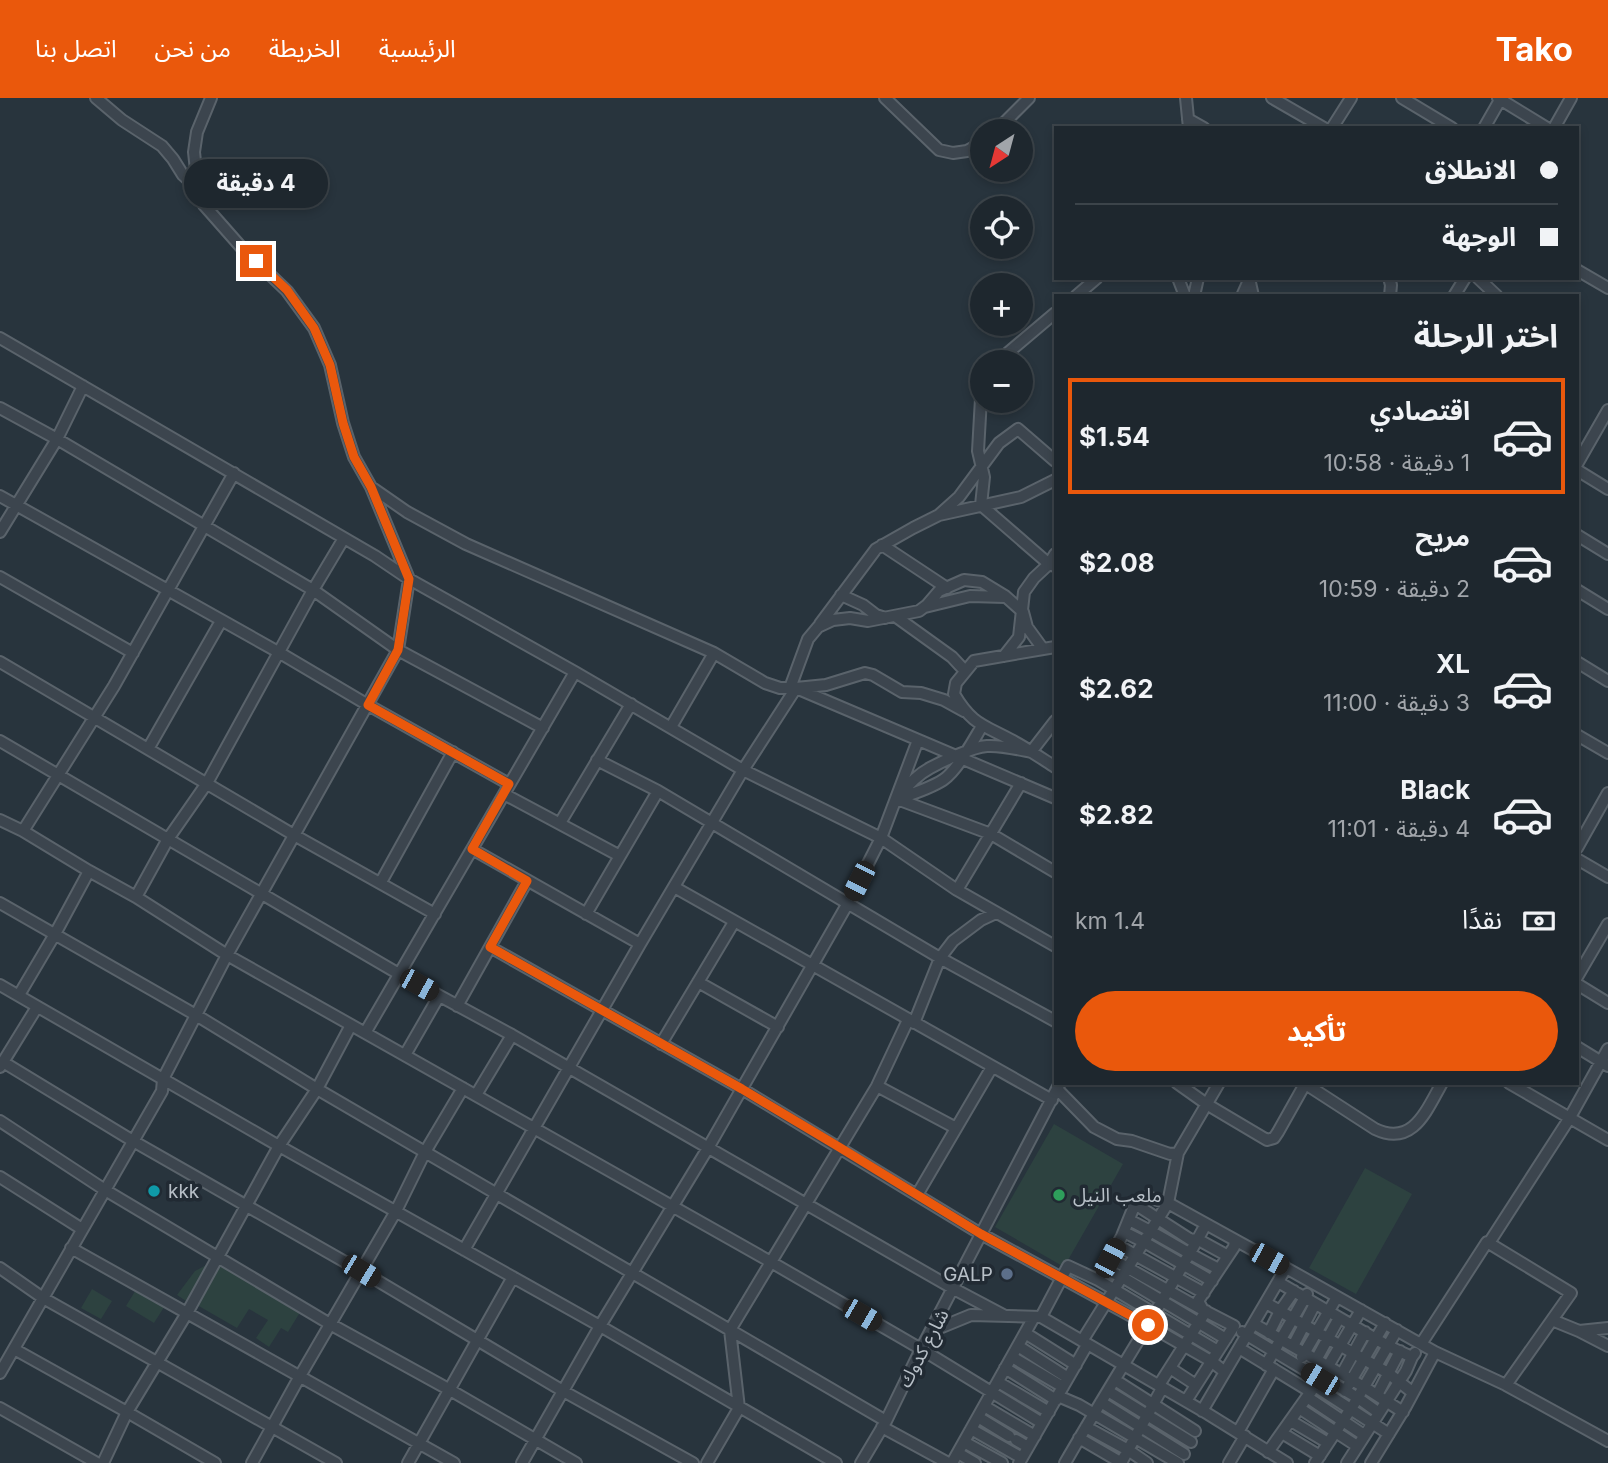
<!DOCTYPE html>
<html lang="ar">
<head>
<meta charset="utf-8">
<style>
	:root { --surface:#1e272e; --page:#2b333a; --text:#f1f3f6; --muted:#a1a5aa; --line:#3c444a; --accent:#ea580c }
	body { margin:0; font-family:Inter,"Noto Sans Arabic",sans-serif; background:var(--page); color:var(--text); direction:rtl; height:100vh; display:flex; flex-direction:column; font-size:26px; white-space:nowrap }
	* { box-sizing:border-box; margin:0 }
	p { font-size:23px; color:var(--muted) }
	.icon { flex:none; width:38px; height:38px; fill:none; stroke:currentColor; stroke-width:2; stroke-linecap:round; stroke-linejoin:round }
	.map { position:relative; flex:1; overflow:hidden; direction:ltr }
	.drawer { position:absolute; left:1054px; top:196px; width:525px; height:791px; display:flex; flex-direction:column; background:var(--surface); border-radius:0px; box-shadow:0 4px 10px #0003,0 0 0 2px var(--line); direction:rtl }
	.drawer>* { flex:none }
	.guide { position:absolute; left:1054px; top:28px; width:525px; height:154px; border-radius:0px; box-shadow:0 4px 10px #0003,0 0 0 2px var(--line); direction:rtl; display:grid; align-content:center; height:154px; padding:0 21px; background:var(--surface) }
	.needle { width:46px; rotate:216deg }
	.buttons { position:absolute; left:970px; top:21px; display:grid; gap:14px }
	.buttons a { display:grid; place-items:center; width:63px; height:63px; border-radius:50%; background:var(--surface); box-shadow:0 4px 10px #0003,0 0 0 2px var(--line); font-size:35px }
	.end { position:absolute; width:32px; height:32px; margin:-16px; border:9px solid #ea580c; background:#fff; box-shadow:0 0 0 4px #fff }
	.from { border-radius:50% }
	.bubble { position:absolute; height:49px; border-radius:24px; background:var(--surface); box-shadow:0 4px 10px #0003,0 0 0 2px var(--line); font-size:23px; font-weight:700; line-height:49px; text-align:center; direction:rtl }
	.car { position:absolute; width:21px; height:42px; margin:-21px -10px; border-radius:9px; box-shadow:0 0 5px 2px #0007; background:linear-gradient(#222 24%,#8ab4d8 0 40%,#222 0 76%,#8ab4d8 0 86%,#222 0) }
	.guide b { display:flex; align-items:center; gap:24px; height:66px; font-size:26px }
	.guide b+b { border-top:2px solid var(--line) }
	.guide i { width:18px; height:18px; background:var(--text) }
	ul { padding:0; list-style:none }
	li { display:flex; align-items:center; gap:21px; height:116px; margin:0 14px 10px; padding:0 7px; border:4px solid transparent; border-radius:0px }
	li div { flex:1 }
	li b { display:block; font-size:26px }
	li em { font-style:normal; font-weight:700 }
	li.current { border-color:var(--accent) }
	li>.icon { width:63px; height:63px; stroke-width:1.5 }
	h2 { padding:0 21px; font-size:32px; line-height:84px }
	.pay { display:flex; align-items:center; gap:18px; height:77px; padding:0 21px; font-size:26px }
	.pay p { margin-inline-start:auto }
	.action { display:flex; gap:14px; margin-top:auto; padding:14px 21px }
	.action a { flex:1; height:80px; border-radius:42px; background:var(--accent); color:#fff; font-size:28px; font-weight:700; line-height:80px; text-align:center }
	header { display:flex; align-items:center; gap:42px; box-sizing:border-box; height:98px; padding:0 35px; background:var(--accent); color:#fff }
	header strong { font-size:33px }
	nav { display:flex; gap:38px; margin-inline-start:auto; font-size:24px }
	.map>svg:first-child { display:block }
	.green { fill:#2d4240 }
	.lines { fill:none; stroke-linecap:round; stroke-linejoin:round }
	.minor-casing { stroke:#5a636b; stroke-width:14 }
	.minor { stroke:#3c454e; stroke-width:10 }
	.route { stroke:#ea580c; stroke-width:9 }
	.culture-dot { fill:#0f9aa8; stroke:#212a33; stroke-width:2.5 }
	.leisure-dot { fill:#2e9e5b; stroke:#212a33; stroke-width:2.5 }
	.service-dot { fill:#5c6f8a; stroke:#212a33; stroke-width:2.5 }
	.labels { text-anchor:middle; stroke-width:7; stroke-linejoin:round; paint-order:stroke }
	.poi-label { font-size:19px; fill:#b8c0c8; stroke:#212a33; text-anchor:start }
	.street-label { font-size:19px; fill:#b8c0c8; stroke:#212a33 }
</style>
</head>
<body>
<header>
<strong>Tako</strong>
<nav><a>الرئيسية</a><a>الخريطة</a><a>من نحن</a><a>اتصل بنا</a></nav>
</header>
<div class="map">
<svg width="1608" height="1365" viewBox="0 0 1608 1365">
	<rect width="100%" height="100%" fill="#28343d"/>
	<path class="green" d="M1054 1026 1123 1066 1064 1169 995 1129Z
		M1365 1070 1412 1096 1356 1196 1309 1170Z
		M214 1163 189 1205 177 1197 195 1173Z
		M222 1164 302 1211 288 1234 281 1230 269 1249 256 1240 268 1222 249 1211 237 1230 197 1207Z
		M137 1190 166 1206 154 1225 126 1208Z
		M92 1191 112 1203 101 1221 81 1210Z"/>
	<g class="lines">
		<g class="minor-casing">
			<path id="minor" d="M96 0 122 22 162 48 173 61 183 77 198 91
				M885 0 939 52 953 55 967 53 982 45
				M1186 0 1189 30
				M1272 0 1324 30
				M1402 0 1452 30
				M1498 0 1547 30
				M1188 21 1204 30
				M1332 30 1351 0
				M1484 30 1500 2
				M1554 30 1571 0
				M996 33 1029 0
				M1577 172 1608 190
				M1178 180 1185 198
				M1249 180 1253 198
				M1389 180 1391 187 1390 198
				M1478 180 1497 198
				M1076 198 1097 180
				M1194 198 1198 180
				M1242 198 1250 180
				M1454 198 1465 180
				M0 240 375 458 409 481 575 574 743 672 881 740 957 792 1055 848
				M997 264 1055 215
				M982 283 978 353 984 379 981 407 1049 466 1055 468
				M0 310 57 341 313 492 398 552 543 630
				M1577 366 1608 312
				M1577 372 1608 391
				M371 389 407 414 466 446 714 555 765 585 780 590H796L1055 700
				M0 398 280 555 368 607 509 686
				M940 416 959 399 999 345 1018 331 1055 363
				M0 434 57 341 83 288
				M1577 437 1608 456
				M882 447 947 490
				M0 479 133 555
				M1577 492 1608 511
				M841 497 863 507 876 517 885 520
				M925 509 970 498 1005 499
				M895 518 952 559 965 573
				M820 526 876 451 913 430 939 417 1021 399 1055 382
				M1055 549 974 563 956 585 954 596C972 627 984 627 1013 643 1028 651 1041 660 1055 669
				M1004 558 1019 539 1024 494 1034 480 1049 466 1055 456
				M0 564 294 737 435 816
				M1577 564 1608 583
				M790 590 808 541 818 529 833 522 850 520 868 523 919 513 927 507 939 493 964 482 982 484 1005 498 1023 514 1027 529 1043 551
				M671 629 714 555
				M1577 637 1608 655
				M0 643 399 876 512 937 954 1191 1005 1218
				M148 651 221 523
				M597 662 658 693 940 860 1055 923
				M504 696 620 758
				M901 696C908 687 919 676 930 670 943 663 972 649 987 648 1001 647 1017 651 1031 654L1055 623
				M897 701 991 736 1055 774
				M897 701C912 696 929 691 943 682 957 673 973 643 982 628
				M0 722 23 733 89 773 136 799 227 857 771 1164 921 1251 1042 1325
				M560 725 631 606
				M23 733 114 588 234 375
				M1577 750 1608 695
				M472 751 640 846
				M1577 761 1608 779
				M381 784 453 654
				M674 789 1052 1002
				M957 792 1021 685
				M136 799 168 741 207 685 313 492 344 440
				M0 805 196 917 317 991 886 1323
				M586 816 658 693
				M490 849 742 991 981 1136 1148 1227 1211 1263 1225 1274
				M1577 879 1608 826
				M698 884 778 929
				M1577 886 1608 905
				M0 887 279 1048 600 1228 836 1365
				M19 897 55 836 89 773
				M457 908 527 783
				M365 935 575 574
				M661 946 734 824
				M1577 949 1608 968
				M405 957 439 898
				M3 964 133 1043 361 1173 563 1293 693 1365
				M0 969 37 909
				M1177 985 1208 1007 1267 1042 1274 1040 1278 1034 1305 986
				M1304 985 1375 1031C1413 1049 1426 1013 1442 985
				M1509 985 1608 1042
				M877 988 956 1030
				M1057 991 1094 1029 1117 1041 1132 1043 1170 1056 1178 1055 1219 985
				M476 997 512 937
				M0 1023 105 1092 330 1226 450 1292 576 1365
				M0 1079 82 1131
				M917 1097 992 969
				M1135 1106 1191 1142 1197 1141 1228 1158
				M1129 1122C1160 1137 1188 1156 1219 1171
				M1124 1134 1144 1144 1212 1183
				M1235 1142 1286 1170
				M1489 1145 1569 1021 1608 951
				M1117 1147 1204 1195
				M71 1150 454 1365
				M464 1152 640 846 743 672 796 590 826 587 865 575 873 577 902 594 921 595 944 602 964 613
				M1110 1160 1203 1212
				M0 1170 43 1200 336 1365
				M1104 1171 1122 1179 1226 1241
				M1098 1182 1218 1253
				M1278 1184 1388 1248 1412 1259 1415 1255
				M1266 1205 1388 1275 1412 1294
				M1041 1219 1068 1168 1098 1182 1122 1138 1135 1106 1147 1099 1168 1105 1235 1142 1234 1149 1198 1203 1203 1212 1234 1228 1186 1303
				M1552 1222 1579 1233 1608 1230
				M1254 1226 1364 1289 1403 1314
				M932 1233 971 1217 1041 1219 1208 1316 1287 1365
				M1579 1233 1608 1248
				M1242 1234 1320 1281
				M1025 1235 1076 1267
				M1269 1235 1280 1213 1294 1193
				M1082 1243 1168 1105 1178 1055
				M1421 1246 1487 1144 1571 1195 1506 1287 1435 1254
				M1018 1248 1068 1280
				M1293 1248 1315 1206
				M1239 1250 1311 1294
				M14 1251 127 1314 215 1365
				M1012 1259 1063 1289
				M1302 1259 1337 1199
				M1316 1262 1339 1220
				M1266 1267 1307 1196
				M1005 1270 1056 1302
				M1170 1270 1196 1287
				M0 1275 162 993 163 981 227 857 398 552 409 481 371 389 354 359 343 325 330 267 314 230 287 193 241 149 204 107 198 91 194 54 197 34 211 0
				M1342 1276 1365 1234
				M1322 1279 1358 1300 1379 1315
				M1115 1282 1195 1333
				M998 1284 1049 1314
				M1506 1287 1608 1343
				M1315 1288 1389 1336
				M1108 1293 1191 1344
				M1345 1293 1385 1225
				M1377 1297 1400 1253
				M1058 1298 1079 1307 1178 1365
				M1307 1299 1364 1337
				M1101 1304 1184 1356
				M984 1308 1035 1338
				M0 1310 97 1365
				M1299 1310 1357 1348
				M1202 1313 1286 1170 1435 1254 1406 1308 1371 1365
				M978 1319 1009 1338
				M1291 1323 1328 1345
				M882 1329 948 1365
				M1086 1329 1128 1352 1147 1365
				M971 1331 1022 1360
				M1238 1334 1274 1271
				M1282 1335 1320 1358
				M1079 1340 1122 1365
				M1016 1342 1028 1349
				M964 1344 1002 1365
				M1268 1354 1324 1275 1361 1212
				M958 1355 975 1365
				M103 1365 127 1314 187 1215 279 1048 317 991 351 927
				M252 1365 300 1278 396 1113 425 1054 463 990
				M408 1365 513 1179
				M522 1365 600 1228 708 1050 848 805 881 740 918 642
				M707 1365 739 1310 730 1232 877 988 908 922 914 925 940 860 953 843 981 822 996 815
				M861 1365 886 1323 921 1251 1060 985
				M952 1365 1034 1219
				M1019 1365 1087 1247
				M1065 1365C1111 1285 1162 1207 1206 1126
				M1121 1365 1161 1292 1159 1287 1206 1213
				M1229 1365 1245 1338
				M1315 1365 1354 1306 1397 1232
				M1347 1365 1406 1273 1412 1259"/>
		</g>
		<use href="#minor" class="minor"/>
	</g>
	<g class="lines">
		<path class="route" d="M256 163 287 192 314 230 330 267 343 325 354 359 371 389 409 481 398 552 368 607 509 686 472 751 527 783 490 849 742 991 839 1049 981 1136 1148 1227"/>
	</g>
	<circle class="culture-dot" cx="154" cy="1093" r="7"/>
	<circle class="leisure-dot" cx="1059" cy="1097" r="7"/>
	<circle class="service-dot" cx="1007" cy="1176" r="7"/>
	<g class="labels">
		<g class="poi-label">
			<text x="168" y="1100">kkk</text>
			<text x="1073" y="1104">ملعب النيل</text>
			<text x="993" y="1183" text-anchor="end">GALP</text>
		</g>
		<g class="street-label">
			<text transform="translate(923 1250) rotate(-62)" y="7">شارع كدوك</text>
		</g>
	</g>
</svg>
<div class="buttons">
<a><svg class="needle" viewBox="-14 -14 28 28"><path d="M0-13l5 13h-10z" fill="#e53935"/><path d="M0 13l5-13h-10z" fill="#a1a5aa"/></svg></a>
<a><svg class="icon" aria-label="locate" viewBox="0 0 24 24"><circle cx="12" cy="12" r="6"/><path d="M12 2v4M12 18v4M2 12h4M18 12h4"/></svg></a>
<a>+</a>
<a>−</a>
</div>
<i class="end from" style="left:1148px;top:1227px"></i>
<i class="end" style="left:256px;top:163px"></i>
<div class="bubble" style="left:184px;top:61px;width:144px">4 دقيقة</div>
<i class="car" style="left:859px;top:783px;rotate:207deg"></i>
<i class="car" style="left:419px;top:887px;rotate:119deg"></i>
<i class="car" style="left:1110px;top:1160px;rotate:28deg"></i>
<i class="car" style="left:1269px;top:1161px;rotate:119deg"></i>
<i class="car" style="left:361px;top:1173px;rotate:121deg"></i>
<i class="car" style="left:862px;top:1217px;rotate:120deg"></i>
<i class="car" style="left:1320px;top:1281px;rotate:301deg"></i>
<div class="guide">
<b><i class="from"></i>الانطلاق</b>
<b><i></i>الوجهة</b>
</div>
<section class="drawer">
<h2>اختر الرحلة</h2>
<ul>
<li class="current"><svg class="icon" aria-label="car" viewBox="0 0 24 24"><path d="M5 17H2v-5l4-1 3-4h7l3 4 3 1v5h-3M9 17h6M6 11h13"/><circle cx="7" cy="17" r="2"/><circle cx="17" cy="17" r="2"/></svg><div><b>اقتصادي</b><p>1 دقيقة · 10:58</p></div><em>$1.54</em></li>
<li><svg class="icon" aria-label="car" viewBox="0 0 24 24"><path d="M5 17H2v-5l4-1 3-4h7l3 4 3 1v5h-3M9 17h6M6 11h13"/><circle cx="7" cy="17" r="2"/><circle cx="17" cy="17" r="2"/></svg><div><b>مريح</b><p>2 دقيقة · 10:59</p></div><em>$2.08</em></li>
<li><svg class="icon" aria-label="car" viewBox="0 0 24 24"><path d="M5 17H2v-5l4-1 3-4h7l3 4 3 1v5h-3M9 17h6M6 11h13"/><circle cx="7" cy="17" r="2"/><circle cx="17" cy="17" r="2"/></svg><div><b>XL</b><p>3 دقيقة · 11:00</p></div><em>$2.62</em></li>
<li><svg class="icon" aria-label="car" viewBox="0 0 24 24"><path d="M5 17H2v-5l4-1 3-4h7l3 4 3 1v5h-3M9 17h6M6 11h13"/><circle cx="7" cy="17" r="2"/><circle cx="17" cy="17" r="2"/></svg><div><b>Black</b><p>4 دقيقة · 11:01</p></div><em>$2.82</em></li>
</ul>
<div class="pay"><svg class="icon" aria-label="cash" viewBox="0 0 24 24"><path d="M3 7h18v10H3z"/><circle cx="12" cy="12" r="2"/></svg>نقدًا<p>1.4 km</p></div>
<div class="action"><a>تأكيد</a></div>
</section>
</div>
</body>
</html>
